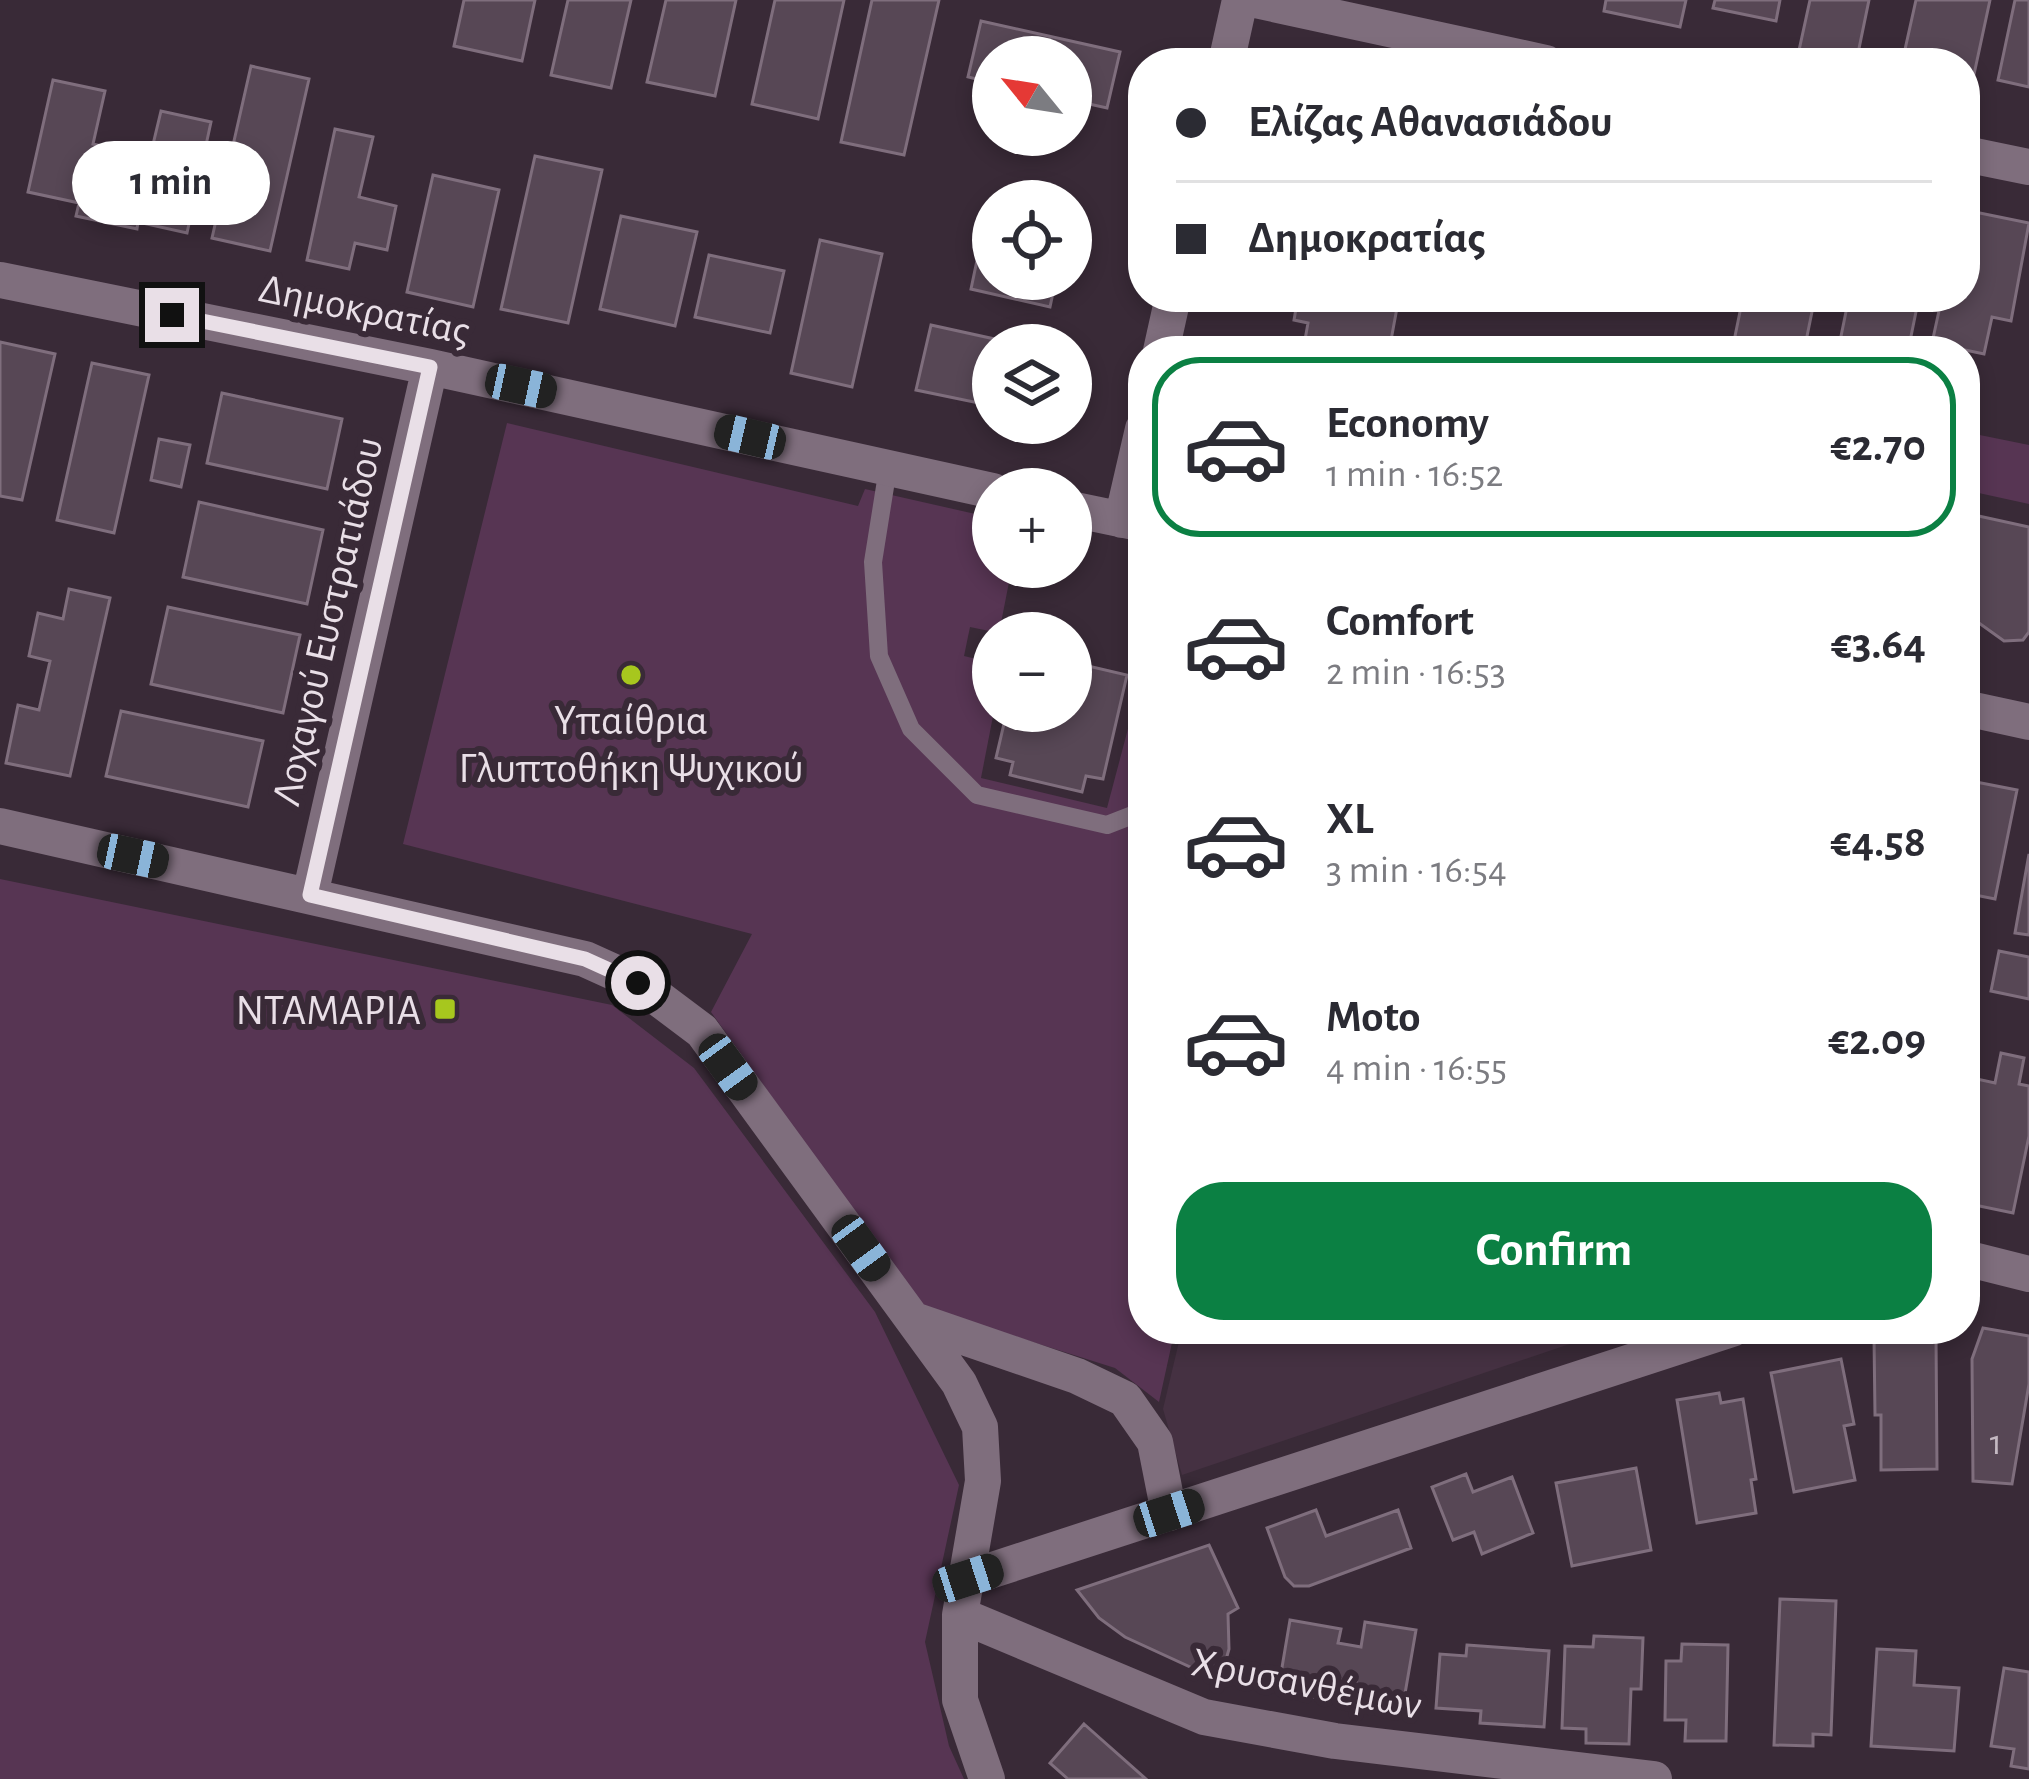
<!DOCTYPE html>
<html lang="en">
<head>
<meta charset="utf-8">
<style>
	:root { --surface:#fff; --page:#f2f2f3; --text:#2b2b33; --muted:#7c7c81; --line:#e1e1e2; --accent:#0b8043 }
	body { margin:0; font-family:"Alegreya Sans",sans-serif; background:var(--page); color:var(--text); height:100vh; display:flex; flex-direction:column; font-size:45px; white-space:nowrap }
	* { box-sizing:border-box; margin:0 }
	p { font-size:39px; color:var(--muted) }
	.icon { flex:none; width:66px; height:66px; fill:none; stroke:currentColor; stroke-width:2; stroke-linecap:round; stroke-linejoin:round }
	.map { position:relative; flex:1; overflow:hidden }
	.drawer { position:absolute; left:1128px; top:336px; width:852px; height:1008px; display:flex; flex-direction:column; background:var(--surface); border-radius:48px; box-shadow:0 6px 18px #0003 }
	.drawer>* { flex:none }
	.guide { position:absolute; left:1128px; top:48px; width:852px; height:264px; border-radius:48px; box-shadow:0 6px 18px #0003; display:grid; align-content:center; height:264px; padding:0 48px; background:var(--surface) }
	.needle { width:78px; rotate:300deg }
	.controls { position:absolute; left:972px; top:36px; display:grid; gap:24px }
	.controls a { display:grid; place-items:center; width:120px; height:120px; border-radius:50%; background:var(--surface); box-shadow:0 6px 18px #0003; font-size:60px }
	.end { position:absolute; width:54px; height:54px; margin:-27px; border:15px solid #e9dfe7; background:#111; box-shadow:0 0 0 6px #111 }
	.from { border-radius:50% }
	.bubble { position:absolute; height:84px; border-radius:42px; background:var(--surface); box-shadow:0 6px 18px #0003; font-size:39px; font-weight:700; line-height:84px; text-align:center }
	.car { position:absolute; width:36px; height:72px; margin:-36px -18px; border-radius:15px; box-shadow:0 0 9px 3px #0007; background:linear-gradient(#222 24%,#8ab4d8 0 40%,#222 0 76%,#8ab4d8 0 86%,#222 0) }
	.guide b { display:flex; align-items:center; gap:42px; height:114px; font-size:45px }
	.guide b+b { border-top:3px solid var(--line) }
	.guide i { width:30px; height:30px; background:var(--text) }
	ul { padding:21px 0 0; list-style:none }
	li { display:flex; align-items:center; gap:36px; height:180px; margin:0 24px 18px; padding:0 24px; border:6px solid transparent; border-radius:48px }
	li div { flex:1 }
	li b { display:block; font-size:45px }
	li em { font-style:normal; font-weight:700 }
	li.on { border-color:var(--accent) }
	li>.icon { width:108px; height:108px; stroke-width:1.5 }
	.cta { display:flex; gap:24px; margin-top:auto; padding:24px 48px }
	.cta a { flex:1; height:138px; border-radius:48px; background:var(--accent); color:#fff; font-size:48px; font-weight:700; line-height:138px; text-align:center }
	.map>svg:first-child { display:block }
	.built { fill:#453142 }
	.green { fill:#573553 }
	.building { fill:#574755; stroke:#7f6e7d; stroke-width:3 }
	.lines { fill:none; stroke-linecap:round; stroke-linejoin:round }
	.service { stroke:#7f6e7d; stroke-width:18 }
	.minor { stroke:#7f6e7d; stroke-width:36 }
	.route { stroke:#e9dfe7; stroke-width:15 }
	.poi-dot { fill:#a7c71e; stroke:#392a37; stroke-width:4.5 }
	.labels { text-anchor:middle; stroke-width:12; stroke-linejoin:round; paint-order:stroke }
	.number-label { font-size:36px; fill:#c4b9c2 }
	.street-label { font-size:42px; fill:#e9dfe7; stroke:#392a37 }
	.poi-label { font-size:42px; fill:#e9dfe7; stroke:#392a37 }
</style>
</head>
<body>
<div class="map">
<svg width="2029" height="1779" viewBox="0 0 2029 1779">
	<rect width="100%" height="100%" fill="#392a37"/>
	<path class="built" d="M1182 1329H1614L1182 1475 1163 1409Z"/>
	<path class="green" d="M507 423 858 506 865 489 993 518V567H1012L999 633 970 627 964 656 993 663 994 711 981 778 1107 808 1134 706 1143 708V1329H1175L1159 1402 1115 1368 995 1330 930 1318 711 1012 752 934 403 844Z
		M1965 432 2029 445V504L1965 490Z
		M0 879 612 1005 694 1068 875 1312 959 1485 925 1642 949 1746 964 1779H0Z"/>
	<path class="building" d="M464 0H535L522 61 454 46Z
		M568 0H631L611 88 551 75Z
		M666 0H736L715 96 647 82Z
		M775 0H844L818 119 752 104Z
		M872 0H939L904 155 841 142Z
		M1606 0H1686L1680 27 1604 11Z
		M1715 0H1780L1776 21 1713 8Z
		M1810 0H1869L1856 63 1798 55Z
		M1916 0H1990L1970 93 1965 92V63H1902Z
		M2015 0H2029V87L1998 80Z
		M981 21 1120 52 1107 108 1071 100V57H993V83L968 77Z
		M251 66 309 79 270 251 212 238Z
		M53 80 105 91 93 144 150 157 161 111 211 122 187 233 138 222 137 229 76 216 79 203 28 192Z
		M335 129 373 137 359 197 396 206 387 250 355 243 349 269 307 260Z
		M535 156 602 170 568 323 501 309Z
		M433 175 499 190 473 307 407 292Z
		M1965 210 2029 223 2011 321 1992 317 1984 354 1932 343 1942 297H1965Z
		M621 216 697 232 675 326 600 309Z
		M985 222 993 224V279H1056L1050 307 971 289Z
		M820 240 882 254 852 387 791 373Z
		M709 255 784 271 770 333 695 317Z
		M1298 297H1399L1389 351H1303L1308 323 1294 320Z
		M1743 297H1815L1804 351H1732Z
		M1849 297H1919L1908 351H1838Z
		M931 325 1022 345H993V406L916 390Z
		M0 342 55 354 22 500 0 496Z
		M92 363 149 375 114 533 57 520Z
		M222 393 342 419 327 489 207 463Z
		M159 439 190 445 181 487 151 480Z
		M199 502 323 530 307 604 183 577Z
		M1965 513 2029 527V632L2023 640 2004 641 1965 613Z
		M69 589 110 598 70 776 6 763 18 705 39 710 50 661 29 656 38 613 63 619Z
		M168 607 300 635 283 713 151 684Z
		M1071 662 1127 675 1103 779 1086 776 1082 792 1010 775 1013 762 996 758 1007 711H1071Z
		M121 711 263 741 248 807 106 776Z
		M1976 782 2017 790 1995 899 1965 893V799L1972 801Z
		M2029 854V935L2015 933Z
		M1999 951 2029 957V999L1991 991Z
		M2001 1053 2024 1058 2019 1084 2029 1086V1136L2013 1213 1965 1203V1135L1977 1079 1995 1083Z
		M1983 1328 2029 1336V1384L2012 1484 1973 1481 1972 1359Z
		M1936 1336 1937 1469 1881 1470V1415H1875L1874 1337Z
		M1841 1359 1854 1424 1844 1426 1855 1480 1794 1492 1771 1373Z
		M1719 1393 1721 1403 1743 1399 1756 1479 1751 1480 1756 1513 1697 1523 1677 1400Z
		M1636 1468 1651 1550 1572 1566 1556 1483Z
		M1466 1474 1473 1492 1512 1477 1533 1533 1482 1554 1474 1532 1453 1540 1432 1487Z
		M1316 1510 1326 1536 1398 1510 1411 1548 1309 1586H1294L1285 1577 1267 1528Z
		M1209 1545 1238 1608 1228 1614 1229 1649 1222 1674 1199 1671 1125 1637 1099 1618 1077 1590Z
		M1780 1599 1836 1601 1831 1735 1813 1734V1746L1774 1745Z
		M1290 1620 1341 1629 1338 1643 1361 1647 1365 1622 1416 1630 1402 1711 1353 1703 1356 1682 1331 1678 1328 1700 1278 1691Z
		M1594 1636 1643 1638 1641 1689H1631L1629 1744 1586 1743V1729L1562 1728 1565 1646 1593 1647Z
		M1682 1644 1728 1645 1726 1741H1685L1686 1720H1665L1666 1661H1681Z
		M1467 1645 1549 1651 1544 1727 1480 1723 1481 1711 1436 1708 1440 1654 1466 1656Z
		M1877 1649 1916 1651 1914 1685 1959 1688 1954 1751 1871 1746Z
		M2004 1668 2029 1672V1769L2011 1766 2014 1749 1991 1746Z
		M1084 1724 1146 1779H1068L1050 1763Z"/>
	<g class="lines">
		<path class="service" d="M888 468 873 562 879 656 911 729 977 795 1107 825 1143 811"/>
		<path class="minor" d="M1255 0 1546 63
			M1226 63 1240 0
			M1965 154 2029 167
			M0 280 430 367 993 491
			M1161 351 1173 297
			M1071 509 1143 524
			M1122 520 1143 429
			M1965 708 2029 722
			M0 826 585 959 638 983 702 1031 959 1383 980 1427 983 1481 960 1615V1700L987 1779
			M310 895 430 367
			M1965 1258 2029 1274
			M914 1320 1077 1376 1125 1399 1155 1442 1169 1513
			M968 1578 1732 1329
			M960 1615 1204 1717 1335 1741 1654 1779"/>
	</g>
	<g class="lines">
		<path class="route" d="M172 315 430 367 310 895 585 959 638 983"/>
	</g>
	<g class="poi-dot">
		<circle cx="631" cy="675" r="12"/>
		<rect x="433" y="997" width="24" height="24" rx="6"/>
	</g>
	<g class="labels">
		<g class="number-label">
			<text x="1996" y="1454">1</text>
		</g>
		<g class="street-label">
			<text transform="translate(365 308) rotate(12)" y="15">Δημοκρατίας</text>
			<text transform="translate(326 621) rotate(-77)" y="15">Λοχαγού Ευστρατιάδου</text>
			<text transform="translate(1307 1682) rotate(11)" y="15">Χρυσανθέμων</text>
		</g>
		<g class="poi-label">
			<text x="631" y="734">Υπαίθρια<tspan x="631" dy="48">Γλυπτοθήκη Ψυχικού</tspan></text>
			<text x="421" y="1024" text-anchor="end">ΝΤΑΜΑΡΙΑ</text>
		</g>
	</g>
</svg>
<div class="controls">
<a><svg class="needle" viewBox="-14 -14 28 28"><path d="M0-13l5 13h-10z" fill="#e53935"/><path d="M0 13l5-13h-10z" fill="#7c7c81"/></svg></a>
<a><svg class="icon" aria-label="locate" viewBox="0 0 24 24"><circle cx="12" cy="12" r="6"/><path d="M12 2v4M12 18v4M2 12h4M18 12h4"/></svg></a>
<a><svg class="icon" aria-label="layers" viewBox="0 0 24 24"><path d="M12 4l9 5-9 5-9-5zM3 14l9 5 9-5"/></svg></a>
<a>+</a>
<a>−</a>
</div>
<i class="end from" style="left:638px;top:983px"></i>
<i class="end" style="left:172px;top:315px"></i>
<div class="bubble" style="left:72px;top:141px;width:198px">1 min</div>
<i class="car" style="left:521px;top:386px;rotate:102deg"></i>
<i class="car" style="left:750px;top:437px;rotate:283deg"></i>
<i class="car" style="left:133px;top:856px;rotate:102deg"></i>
<i class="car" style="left:728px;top:1067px;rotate:144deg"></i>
<i class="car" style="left:861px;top:1248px;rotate:144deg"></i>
<i class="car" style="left:1169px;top:1513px;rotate:72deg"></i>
<i class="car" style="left:968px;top:1578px;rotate:72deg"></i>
<div class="guide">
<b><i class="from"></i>Ελίζας Αθανασιάδου</b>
<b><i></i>Δημοκρατίας</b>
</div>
<section class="drawer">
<ul>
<li class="on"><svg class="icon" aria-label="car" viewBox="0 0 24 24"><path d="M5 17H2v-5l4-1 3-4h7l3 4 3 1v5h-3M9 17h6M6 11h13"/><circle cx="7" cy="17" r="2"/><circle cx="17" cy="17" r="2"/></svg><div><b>Economy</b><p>1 min · 16:52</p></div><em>€2.70</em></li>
<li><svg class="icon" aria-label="car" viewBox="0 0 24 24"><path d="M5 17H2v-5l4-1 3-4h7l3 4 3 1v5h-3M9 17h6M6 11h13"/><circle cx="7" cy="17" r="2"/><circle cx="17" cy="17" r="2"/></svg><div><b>Comfort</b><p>2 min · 16:53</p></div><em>€3.64</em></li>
<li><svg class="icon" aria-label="car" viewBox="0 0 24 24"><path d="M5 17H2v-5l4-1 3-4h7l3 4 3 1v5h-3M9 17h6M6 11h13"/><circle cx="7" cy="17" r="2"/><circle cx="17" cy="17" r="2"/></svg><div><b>XL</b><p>3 min · 16:54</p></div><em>€4.58</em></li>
<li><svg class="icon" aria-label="car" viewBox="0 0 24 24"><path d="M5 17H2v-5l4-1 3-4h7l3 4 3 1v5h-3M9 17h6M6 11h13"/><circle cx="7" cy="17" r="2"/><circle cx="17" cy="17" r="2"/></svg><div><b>Moto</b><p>4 min · 16:55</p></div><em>€2.09</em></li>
</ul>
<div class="cta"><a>Confirm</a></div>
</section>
</div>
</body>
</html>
